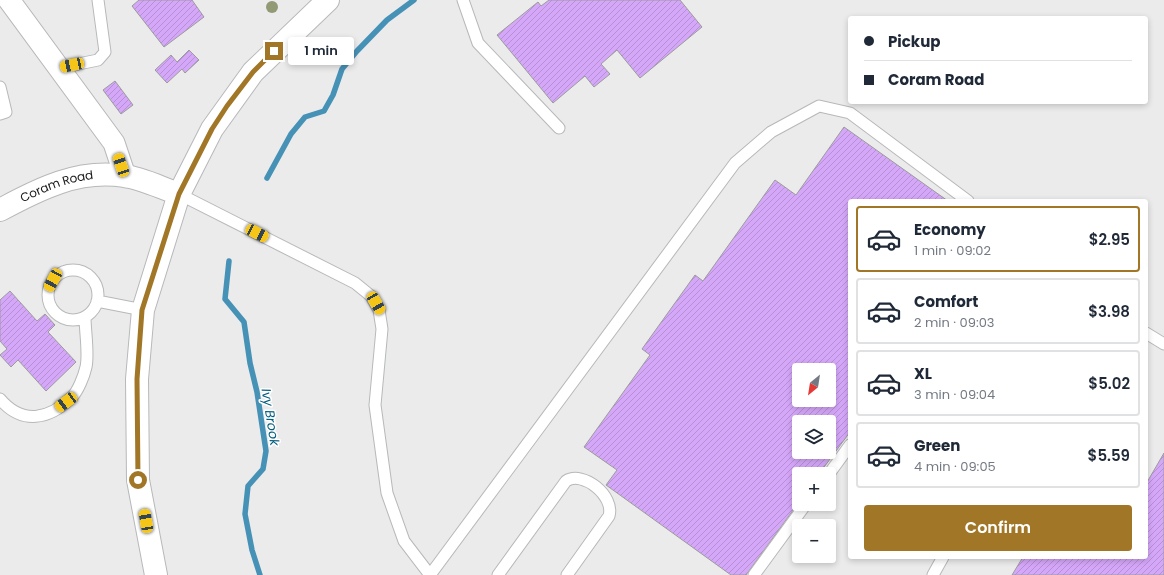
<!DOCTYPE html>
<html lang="en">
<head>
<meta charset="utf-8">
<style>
	:root { --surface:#fff; --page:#f2f2f3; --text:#1f2937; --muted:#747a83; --line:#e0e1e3; --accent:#a17727 }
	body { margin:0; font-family:Poppins,sans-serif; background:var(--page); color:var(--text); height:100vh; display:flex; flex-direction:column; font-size:15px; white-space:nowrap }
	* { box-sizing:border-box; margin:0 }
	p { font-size:13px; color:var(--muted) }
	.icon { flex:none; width:22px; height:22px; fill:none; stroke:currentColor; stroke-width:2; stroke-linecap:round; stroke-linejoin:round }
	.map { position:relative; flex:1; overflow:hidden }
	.side { position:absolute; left:848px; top:199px; width:300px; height:360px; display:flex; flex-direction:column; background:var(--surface); border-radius:4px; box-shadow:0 2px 6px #0003 }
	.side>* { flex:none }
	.hud { position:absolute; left:848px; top:16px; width:300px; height:88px; border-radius:4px; box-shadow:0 2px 6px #0003; display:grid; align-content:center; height:88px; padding:0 16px; background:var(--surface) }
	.needle { width:26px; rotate:210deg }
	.fabs { position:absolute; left:792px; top:363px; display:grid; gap:8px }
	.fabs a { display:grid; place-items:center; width:44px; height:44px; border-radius:4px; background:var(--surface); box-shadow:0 2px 6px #0003; font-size:20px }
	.end { position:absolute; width:18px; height:18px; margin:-9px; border:5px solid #a17727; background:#fff; box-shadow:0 0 0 2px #fff }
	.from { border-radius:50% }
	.bubble { position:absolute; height:28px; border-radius:4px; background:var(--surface); box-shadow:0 2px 6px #0003; font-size:13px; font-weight:600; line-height:28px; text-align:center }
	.car { position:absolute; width:12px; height:24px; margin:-12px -6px; border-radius:5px; box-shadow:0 0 3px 1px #0007; background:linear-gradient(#f5c518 24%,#345 0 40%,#f5c518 0 76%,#345 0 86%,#f5c518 0) }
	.hud b { display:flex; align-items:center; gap:14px; height:38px; font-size:15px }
	.hud b+b { border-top:1px solid var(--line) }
	.hud i { width:10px; height:10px; background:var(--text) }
	ul { padding:7px 0 0; list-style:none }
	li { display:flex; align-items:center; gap:12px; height:66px; margin:0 8px 6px; padding:0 8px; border:2px solid var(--line); border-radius:4px }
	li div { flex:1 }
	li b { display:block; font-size:15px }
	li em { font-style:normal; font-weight:600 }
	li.current { border-color:var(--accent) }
	li>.icon { width:36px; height:36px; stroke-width:1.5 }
	.action { display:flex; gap:8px; margin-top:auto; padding:8px 16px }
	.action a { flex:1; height:46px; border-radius:4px; background:var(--accent); color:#fff; font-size:16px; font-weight:600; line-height:46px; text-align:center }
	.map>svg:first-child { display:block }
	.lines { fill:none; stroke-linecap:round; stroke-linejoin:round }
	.stream { stroke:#4691b6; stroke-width:5.5 }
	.building { fill:url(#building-hatch); stroke:#9b9b9c; fill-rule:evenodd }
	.lane-casing { stroke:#b7b8b9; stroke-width:13 }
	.street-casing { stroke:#b7b8b9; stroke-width:23 }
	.secondary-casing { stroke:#b7b8b9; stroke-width:24 }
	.lane { stroke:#fff; stroke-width:11 }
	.street { stroke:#fff; stroke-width:21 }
	.secondary { stroke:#fff; stroke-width:22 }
	.tree { fill:#919a75 }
	.route { stroke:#a17727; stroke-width:5 }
	.labels { text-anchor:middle; stroke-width:3; stroke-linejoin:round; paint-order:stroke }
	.street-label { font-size:12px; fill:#181818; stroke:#fff }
	.water-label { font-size:13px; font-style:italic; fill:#015d7f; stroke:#fff }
</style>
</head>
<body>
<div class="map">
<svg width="1164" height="575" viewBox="0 0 1164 575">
	<defs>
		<pattern id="building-hatch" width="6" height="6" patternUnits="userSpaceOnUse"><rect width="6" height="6" fill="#d5a7f9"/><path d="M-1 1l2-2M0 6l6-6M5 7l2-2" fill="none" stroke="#b68fd5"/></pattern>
	</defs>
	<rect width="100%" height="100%" fill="#ebebec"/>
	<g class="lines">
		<path class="stream" d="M267 178 291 134 305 117 324 111 333 95 342 69 357 51 387 20 414 0
			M229 261 225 299 244 322 250 363 257 392 266 451 263 469 248 486 245 514 252 550 260 575"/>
	</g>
	<path class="building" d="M139 0H192L204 17 164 47 132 6Z
		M549 0H680L702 27 640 78 617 50 601 64 610 74 594 87 585 76 553 103 497 35 538 2 541 6Z
		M189 50 199 60 185 73 182 69 167 83 155 70 171 55 177 62Z
		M115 81 133 105 121 114 103 90Z
		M844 127 948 201H850V432L819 474H799V502L746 575H731L606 485 617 470 584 447 650 355 642 349 695 275 703 281 775 180 796 195ZM799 370H829V400H799ZM799 422H829V452H799Z
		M10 291 37 321 45 314 55 325 48 332 76 362 46 391 18 360 11 367 0 355 7 349 0 341V300Z
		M1164 453V575H1012L1023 557H1146V484Z"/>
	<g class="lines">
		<g class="lane-casing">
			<path id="lane" d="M463 0 478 43 559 128
				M59 68 98 60 105 52 98 0
				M0 87 6 112 0 114
				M179 194 355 283 371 296 379 310 382 329 375 405 387 493 404 541 430 575
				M48 295a25 25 0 1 1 50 0a25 25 0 1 1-50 0Z
				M97 301 143 310
				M1146 333 1164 344
				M0 399C22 425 49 420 72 397 78 391 84 376 86 367 89 354 85 331 85 317
				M829 474 850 445
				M430 575 735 163 771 132 819 106 850 113 968 201
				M498 575 566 481C583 470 615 496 609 516L567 575
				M754 575 806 504
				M933 575 943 557"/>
		</g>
		<g class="street-casing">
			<path id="street" d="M9 0 114 143 125 176"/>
		</g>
		<g class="secondary-casing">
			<g id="secondary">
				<path id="s1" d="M0 210C39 189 78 169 124 176 142 178 161 188 179 194"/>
				<path d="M156 575 138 480 137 379 143 310 179 194 212 129 253 72 328 0"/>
			</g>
		</g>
		<use href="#lane" class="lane"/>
		<use href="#street" class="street"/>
		<use href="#secondary" class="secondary"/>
	</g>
	<circle class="tree" cx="272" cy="7" r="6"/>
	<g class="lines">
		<path class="route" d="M138 480 137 379 142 310 179 194 212 129 227 106 253 72 274 51"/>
	</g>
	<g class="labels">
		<g class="street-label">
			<text dy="4" stroke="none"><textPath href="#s1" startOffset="62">Coram Road</textPath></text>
		</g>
		<g class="water-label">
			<text transform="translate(271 417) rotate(81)" y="5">Ivy Brook</text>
		</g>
	</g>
</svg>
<div class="fabs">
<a><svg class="needle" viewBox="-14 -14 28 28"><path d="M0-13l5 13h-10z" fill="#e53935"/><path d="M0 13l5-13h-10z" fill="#747a83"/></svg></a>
<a><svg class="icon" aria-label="layers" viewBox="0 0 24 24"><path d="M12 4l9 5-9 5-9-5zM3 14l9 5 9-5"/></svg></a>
<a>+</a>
<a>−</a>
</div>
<i class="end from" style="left:138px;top:480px"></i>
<i class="end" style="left:274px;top:51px"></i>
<div class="bubble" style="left:288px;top:37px;width:66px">1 min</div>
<i class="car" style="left:72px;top:65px;rotate:258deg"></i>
<i class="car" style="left:121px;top:165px;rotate:341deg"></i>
<i class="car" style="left:257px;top:233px;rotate:117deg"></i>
<i class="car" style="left:53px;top:280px;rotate:208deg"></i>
<i class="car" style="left:376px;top:303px;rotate:150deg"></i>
<i class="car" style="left:66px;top:402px;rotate:234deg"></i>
<i class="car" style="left:146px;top:521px;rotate:350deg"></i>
<div class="hud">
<b><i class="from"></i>Pickup</b>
<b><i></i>Coram Road</b>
</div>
<section class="side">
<ul>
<li class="current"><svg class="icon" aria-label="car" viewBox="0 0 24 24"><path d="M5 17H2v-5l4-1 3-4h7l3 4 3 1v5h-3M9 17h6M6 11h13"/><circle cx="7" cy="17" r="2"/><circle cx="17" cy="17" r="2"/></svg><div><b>Economy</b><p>1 min · 09:02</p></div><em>$2.95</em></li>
<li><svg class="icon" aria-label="car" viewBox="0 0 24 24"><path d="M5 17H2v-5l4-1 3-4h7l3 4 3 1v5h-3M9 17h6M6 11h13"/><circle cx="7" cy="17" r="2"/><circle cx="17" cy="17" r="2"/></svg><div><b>Comfort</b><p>2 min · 09:03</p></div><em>$3.98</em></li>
<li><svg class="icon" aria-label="car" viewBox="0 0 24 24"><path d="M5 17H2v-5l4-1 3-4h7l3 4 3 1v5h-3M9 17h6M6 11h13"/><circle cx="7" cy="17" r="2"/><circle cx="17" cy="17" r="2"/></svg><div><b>XL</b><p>3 min · 09:04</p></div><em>$5.02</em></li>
<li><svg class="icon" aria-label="car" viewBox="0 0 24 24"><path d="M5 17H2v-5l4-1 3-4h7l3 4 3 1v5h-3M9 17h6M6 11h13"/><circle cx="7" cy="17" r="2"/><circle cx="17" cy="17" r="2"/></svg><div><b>Green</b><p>4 min · 09:05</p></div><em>$5.59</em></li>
</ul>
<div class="action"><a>Confirm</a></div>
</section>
</div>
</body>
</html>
